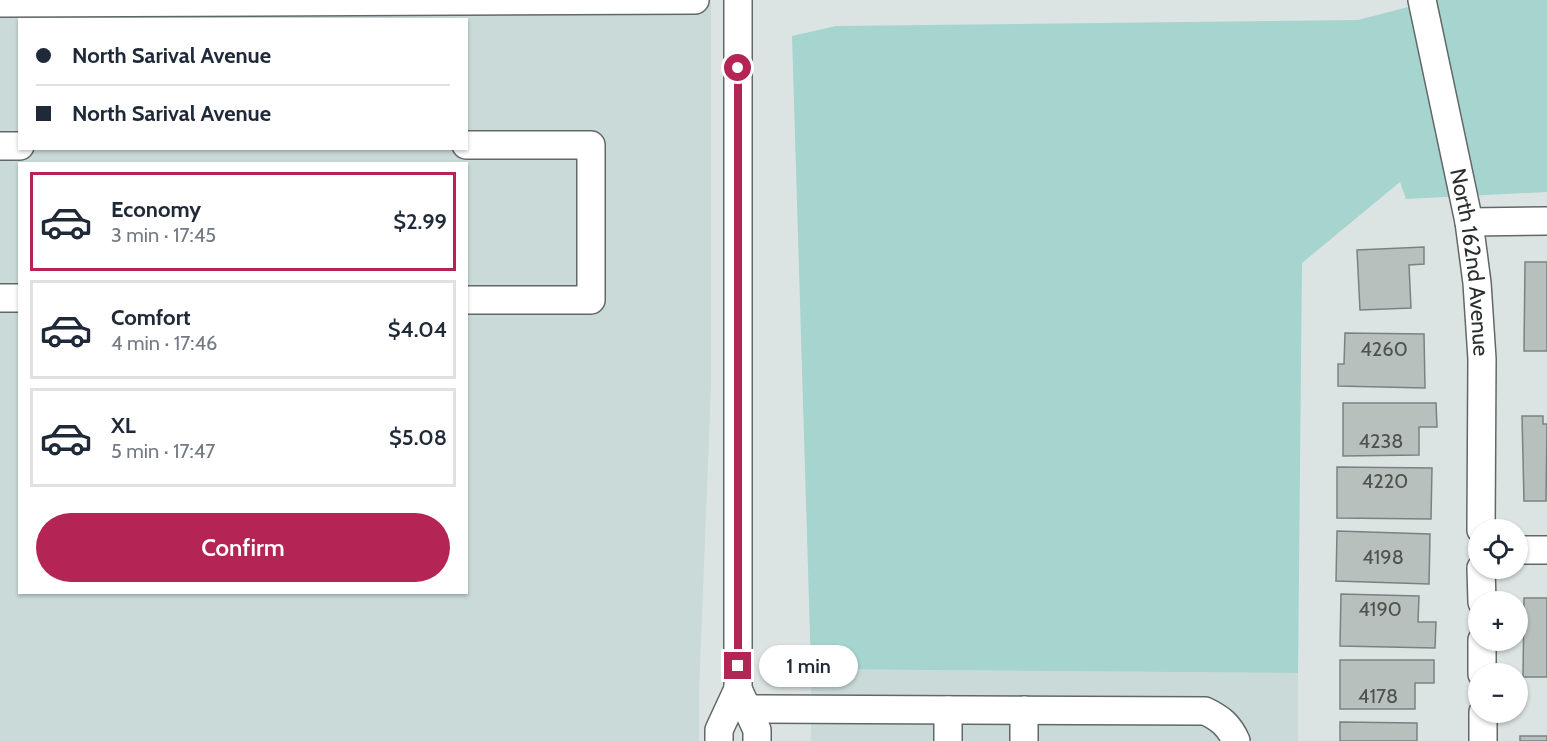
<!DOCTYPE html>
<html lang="en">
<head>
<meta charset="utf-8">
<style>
	:root { --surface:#fff; --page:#f6f6f7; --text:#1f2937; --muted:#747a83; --line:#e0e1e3; --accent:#b42556 }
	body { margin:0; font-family:Cabin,sans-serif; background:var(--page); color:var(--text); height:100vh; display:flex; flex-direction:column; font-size:22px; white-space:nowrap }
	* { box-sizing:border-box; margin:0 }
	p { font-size:20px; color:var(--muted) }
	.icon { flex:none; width:33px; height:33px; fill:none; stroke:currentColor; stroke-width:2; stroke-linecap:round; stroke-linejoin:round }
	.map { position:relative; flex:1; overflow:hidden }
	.details { position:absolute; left:18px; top:162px; width:450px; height:432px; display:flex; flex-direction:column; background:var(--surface); border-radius:0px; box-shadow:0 2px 4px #0004 }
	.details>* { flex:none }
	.hud { position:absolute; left:18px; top:18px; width:450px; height:132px; border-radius:0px; box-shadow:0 2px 4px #0004; display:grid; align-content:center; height:132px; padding:0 18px; background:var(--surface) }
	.fabs { position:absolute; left:1468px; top:519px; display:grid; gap:12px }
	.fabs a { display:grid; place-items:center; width:60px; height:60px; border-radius:50%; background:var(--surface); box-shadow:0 2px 4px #0004; font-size:30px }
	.end { position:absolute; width:27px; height:27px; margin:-14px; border:8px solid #b42556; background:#fff; box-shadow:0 0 0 3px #fff }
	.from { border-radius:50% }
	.bubble { position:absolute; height:42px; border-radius:21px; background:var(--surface); box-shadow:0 2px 4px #0004; font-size:20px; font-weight:600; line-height:42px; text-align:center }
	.hud b { display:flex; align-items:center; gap:21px; height:57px; font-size:22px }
	.hud b+b { border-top:2px solid var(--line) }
	.hud i { width:15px; height:15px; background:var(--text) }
	ul { padding:10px 0 0; list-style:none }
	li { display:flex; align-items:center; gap:18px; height:99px; margin:0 12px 9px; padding:0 6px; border:3px solid var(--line); border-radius:0px }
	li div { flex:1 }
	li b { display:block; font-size:22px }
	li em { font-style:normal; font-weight:600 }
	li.on { border-color:var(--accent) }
	li>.icon { width:54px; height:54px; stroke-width:1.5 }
	.action { display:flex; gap:12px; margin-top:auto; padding:12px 18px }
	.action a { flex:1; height:69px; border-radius:36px; background:var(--accent); color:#fff; font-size:24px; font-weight:600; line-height:69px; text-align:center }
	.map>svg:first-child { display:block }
	.built { fill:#c9dad8; fill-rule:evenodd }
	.green { fill:#a6d4ce }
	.building { fill:#b8c0be; stroke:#7a8281; stroke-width:1.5 }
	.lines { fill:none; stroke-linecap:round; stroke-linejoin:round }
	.minor-casing { stroke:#616867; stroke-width:30 }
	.minor { stroke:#fff; stroke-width:27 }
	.route { stroke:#b42556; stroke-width:8 }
	.labels { text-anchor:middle; stroke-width:6; stroke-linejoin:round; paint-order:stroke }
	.number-label { font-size:20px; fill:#4e5252 }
	.street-label { font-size:22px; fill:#2b2e2e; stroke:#e9f1f0 }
</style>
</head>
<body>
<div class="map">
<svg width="1547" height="741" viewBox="0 0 1547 741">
	<rect width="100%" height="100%" fill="#dce4e3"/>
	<path class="built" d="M0 0H711V386L699 693V741H0ZM20 20H466V148H20ZM20 164H466V592H20Z
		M811 669 1298 673V741H811Z"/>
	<path class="green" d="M1435 0H1547V192L1406 199 1400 182 1302 263 1298 673 811 669 792 36 836 26 1358 20Z"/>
	<path class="building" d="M1424 247V264L1409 265 1411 308 1360 310 1357 250Z
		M1525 262H1547V351H1524Z
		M1345 333 1424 334 1425 388 1338 386V364H1344Z
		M1343 403H1436L1437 427H1419V455L1343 456Z
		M1522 416H1543V424H1547L1546 501H1524Z
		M1337 467 1432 468 1431 519 1337 518Z
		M1337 531 1430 534 1429 584 1336 581Z
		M1341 594 1419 596 1418 622H1436L1435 648 1340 646Z
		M1524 598H1547V677H1523Z
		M1340 660H1434V683H1415V709H1340Z
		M1340 722 1417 723V741H1340Z
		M1520 736H1547V741H1520Z"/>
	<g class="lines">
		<g class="minor-casing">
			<g id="minor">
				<path d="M738 0V689L757 730V741"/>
				<path id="s1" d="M1422 0 1469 222 1477 283 1482 359 1481 530"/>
				<path d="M0 3 695 0"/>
				<path d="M466 145H591V300H466"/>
				<path d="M0 146H20"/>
				<path d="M1469 222 1547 221"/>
				<path d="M0 298H20"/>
				<path d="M1518 550H1547"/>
				<path d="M1481 568 1482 602"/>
				<path d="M1482 640V674"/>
				<path d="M747 709 1205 711C1220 718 1229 725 1236 741"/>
				<path d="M948 710V741"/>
				<path d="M1024 710V741"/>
				<path d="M1483 712V741"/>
				<path d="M719 741V730L738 689"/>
			</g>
		</g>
		<use href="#minor" class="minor"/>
	</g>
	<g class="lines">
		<path class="route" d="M738 68V666"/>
	</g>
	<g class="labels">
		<g class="number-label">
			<text x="1384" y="356">4260</text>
			<text x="1381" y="448">4238</text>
			<text x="1385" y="488">4220</text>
			<text x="1383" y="564">4198</text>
			<text x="1380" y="616">4190</text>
			<text x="1378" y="703">4178</text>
		</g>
		<g class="street-label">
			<text dy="8" stroke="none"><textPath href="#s1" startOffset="267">North 162nd Avenue</textPath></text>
		</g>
	</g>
</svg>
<div class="fabs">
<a><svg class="icon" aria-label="locate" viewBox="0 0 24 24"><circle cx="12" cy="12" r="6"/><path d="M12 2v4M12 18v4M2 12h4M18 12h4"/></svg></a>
<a>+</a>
<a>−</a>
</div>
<i class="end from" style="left:738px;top:68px"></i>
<i class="end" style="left:738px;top:666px"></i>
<div class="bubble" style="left:759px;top:645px;width:99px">1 min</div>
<div class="hud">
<b><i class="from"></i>North Sarival Avenue</b>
<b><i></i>North Sarival Avenue</b>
</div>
<section class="details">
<ul>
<li class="on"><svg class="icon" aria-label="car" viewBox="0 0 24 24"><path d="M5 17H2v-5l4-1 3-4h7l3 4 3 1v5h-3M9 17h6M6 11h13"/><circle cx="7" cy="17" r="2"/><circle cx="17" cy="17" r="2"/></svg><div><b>Economy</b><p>3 min · 17:45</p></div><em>$2.99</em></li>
<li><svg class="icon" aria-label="car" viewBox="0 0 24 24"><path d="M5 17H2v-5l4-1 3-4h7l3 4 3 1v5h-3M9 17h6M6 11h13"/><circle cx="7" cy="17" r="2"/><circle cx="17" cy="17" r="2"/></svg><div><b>Comfort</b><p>4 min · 17:46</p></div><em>$4.04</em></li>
<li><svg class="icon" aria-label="car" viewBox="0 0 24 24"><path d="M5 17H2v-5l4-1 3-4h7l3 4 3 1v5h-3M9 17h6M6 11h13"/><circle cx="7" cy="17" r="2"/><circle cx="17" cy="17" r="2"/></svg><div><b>XL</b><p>5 min · 17:47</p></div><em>$5.08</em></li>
</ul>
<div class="action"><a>Confirm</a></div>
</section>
</div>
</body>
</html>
